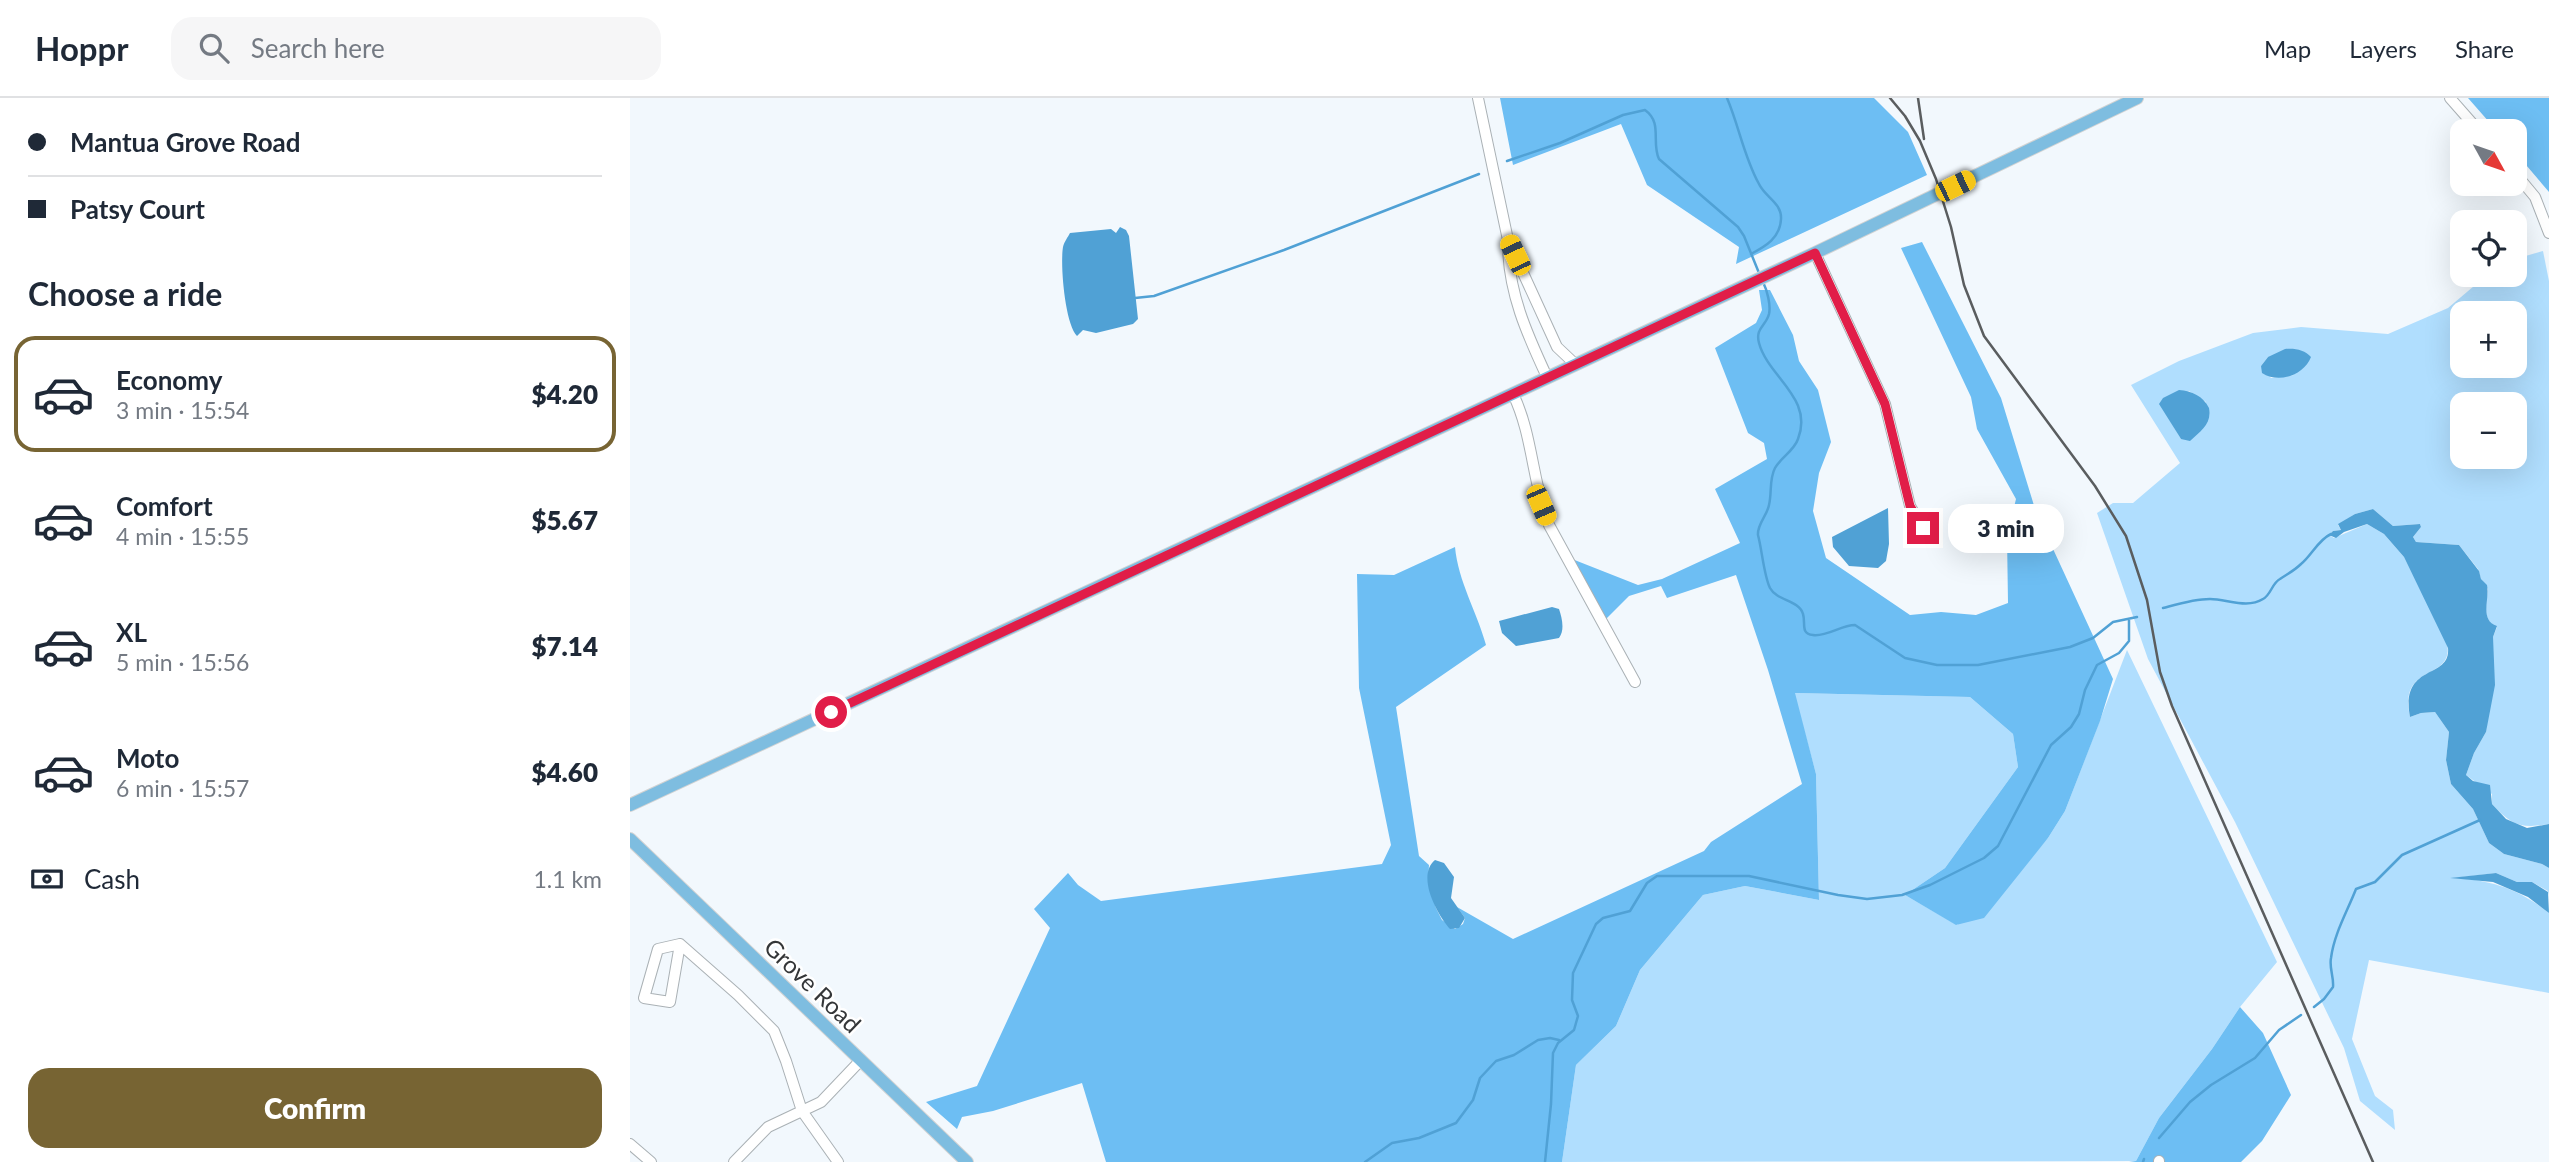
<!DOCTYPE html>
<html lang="en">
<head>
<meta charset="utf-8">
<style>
	:root { --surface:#fff; --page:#f6f6f7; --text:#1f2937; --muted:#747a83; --line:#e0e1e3; --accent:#776433 }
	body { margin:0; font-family:Lato,sans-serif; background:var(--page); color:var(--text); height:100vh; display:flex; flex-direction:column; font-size:26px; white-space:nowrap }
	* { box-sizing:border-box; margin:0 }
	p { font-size:23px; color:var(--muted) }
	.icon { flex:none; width:38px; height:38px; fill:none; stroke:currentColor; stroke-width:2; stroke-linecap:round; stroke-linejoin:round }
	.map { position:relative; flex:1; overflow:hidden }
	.details { display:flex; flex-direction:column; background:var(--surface); width:630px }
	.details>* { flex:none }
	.guide { display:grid; align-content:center; height:154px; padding:0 28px; background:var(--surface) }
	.needle { width:46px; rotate:130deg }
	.tools { position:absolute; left:1820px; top:21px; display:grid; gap:14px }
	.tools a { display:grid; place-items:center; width:77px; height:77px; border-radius:14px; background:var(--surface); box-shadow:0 7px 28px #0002; font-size:35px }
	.end { position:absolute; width:32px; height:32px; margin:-16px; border:9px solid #e11d48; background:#fff; box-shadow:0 0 0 4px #fff }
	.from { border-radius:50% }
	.bubble { position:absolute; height:49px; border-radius:21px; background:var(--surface); box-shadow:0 7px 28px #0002; font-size:23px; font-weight:800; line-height:49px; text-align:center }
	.car { position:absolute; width:21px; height:42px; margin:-21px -10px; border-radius:9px; box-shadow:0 0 5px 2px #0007; background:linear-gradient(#f5c518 24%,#345 0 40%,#f5c518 0 76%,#345 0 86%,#f5c518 0) }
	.guide b { display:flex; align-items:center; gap:24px; height:66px; font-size:26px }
	.guide b+b { border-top:2px solid var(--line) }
	.guide i { width:18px; height:18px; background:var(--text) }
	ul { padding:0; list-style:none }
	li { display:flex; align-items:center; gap:21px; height:116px; margin:0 14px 10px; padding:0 14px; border:4px solid transparent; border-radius:21px }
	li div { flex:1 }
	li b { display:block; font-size:26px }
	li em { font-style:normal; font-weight:800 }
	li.current { border-color:var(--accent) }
	li>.icon { width:63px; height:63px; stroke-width:1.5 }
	h2 { padding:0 28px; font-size:32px; line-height:84px }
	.pay { display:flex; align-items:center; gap:18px; height:77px; padding:0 28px; font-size:26px }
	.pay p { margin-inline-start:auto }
	.cta { display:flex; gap:14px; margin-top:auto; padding:14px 28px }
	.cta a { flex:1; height:80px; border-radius:21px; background:var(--accent); color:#fff; font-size:28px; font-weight:800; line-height:80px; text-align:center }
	header { display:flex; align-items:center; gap:42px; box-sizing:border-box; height:98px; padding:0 35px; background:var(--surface); border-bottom:2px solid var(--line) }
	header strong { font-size:33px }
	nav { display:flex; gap:38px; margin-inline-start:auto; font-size:24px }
	.search { width:490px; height:63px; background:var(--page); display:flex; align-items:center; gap:18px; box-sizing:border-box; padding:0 24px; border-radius:21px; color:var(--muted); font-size:26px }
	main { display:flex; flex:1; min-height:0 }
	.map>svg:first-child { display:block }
	.green { fill:#b0defe; fill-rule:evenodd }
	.forest { fill:#6dbef3 }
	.water { fill:#50a1d5 }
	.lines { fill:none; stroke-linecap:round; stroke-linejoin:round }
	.stream { stroke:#50a1d5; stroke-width:2.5 }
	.minor-casing { stroke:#aab1b5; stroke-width:12 }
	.major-casing { stroke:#d2d3d3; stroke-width:14 }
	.minor { stroke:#fff; stroke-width:10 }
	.major { stroke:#7ebde0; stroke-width:12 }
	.rail { stroke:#5a5d5f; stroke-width:2.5 }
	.route { stroke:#e11d48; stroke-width:9 }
	.labels { text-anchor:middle; stroke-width:5; stroke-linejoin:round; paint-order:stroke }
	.street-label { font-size:24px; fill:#343638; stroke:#fff }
</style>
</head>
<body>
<header>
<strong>Hoppr</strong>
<div class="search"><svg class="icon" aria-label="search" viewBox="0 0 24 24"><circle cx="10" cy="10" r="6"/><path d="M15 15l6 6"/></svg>Search here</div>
<nav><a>Map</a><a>Layers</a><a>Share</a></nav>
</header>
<main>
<section class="details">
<div class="guide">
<b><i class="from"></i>Mantua Grove Road</b>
<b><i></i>Patsy Court</b>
</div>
<h2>Choose a ride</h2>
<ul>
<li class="current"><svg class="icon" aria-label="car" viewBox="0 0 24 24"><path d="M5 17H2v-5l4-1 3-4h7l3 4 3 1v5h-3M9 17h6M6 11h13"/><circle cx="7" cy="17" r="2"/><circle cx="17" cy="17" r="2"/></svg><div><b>Economy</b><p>3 min · 15:54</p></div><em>$4.20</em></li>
<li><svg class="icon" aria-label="car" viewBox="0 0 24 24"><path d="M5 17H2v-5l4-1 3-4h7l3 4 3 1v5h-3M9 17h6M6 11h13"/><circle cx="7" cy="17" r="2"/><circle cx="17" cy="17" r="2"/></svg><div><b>Comfort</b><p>4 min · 15:55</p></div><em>$5.67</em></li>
<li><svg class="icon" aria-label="car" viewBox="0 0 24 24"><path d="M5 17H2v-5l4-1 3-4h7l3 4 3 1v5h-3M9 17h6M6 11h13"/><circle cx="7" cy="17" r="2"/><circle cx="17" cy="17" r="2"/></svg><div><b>XL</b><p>5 min · 15:56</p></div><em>$7.14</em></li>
<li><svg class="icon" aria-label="car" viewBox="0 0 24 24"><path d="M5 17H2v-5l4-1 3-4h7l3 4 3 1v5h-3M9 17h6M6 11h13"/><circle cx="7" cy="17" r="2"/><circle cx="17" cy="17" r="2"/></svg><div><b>Moto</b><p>6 min · 15:57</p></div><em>$4.60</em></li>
</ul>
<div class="pay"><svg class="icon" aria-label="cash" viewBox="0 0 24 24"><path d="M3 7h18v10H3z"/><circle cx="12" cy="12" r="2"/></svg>Cash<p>1.1 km</p></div>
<div class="cta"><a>Confirm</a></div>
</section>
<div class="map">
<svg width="1919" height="1064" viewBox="0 0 1919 1064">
	<rect width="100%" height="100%" fill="#f2f8fd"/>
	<path class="green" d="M1913 153 1919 183V726C1891 731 1881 727 1862 706V696L1836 677 1844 655 1856 634 1863 539 1867 529C1851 522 1857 505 1858 491L1851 481 1848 471 1829 447 1786 444 1783 439 1791 429 1790 426 1763 428 1743 411 1725 416 1708 427 1711 432 1703 433 1699 437 1704 440 1737 426 1754 436 1774 459 1817 544C1825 585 1768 563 1780 619L1791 615 1805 614 1819 634 1816 662 1821 686 1843 711 1859 745 1874 756 1912 766 1919 770V797L1918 793 1902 784H1887L1866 775 1824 780C1861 782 1889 791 1919 815V895L1739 862 1722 941 1745 998 1763 1012 1765 1032 1730 1003 1714 950 1605 724 1518 561 1467 415 1483 405H1503L1550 365 1501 287 1549 263 1623 235 1671 229 1758 236 1818 210 1857 177H1885V161ZM1832 215H1885V268H1832ZM1638 259 1664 277 1641 280 1631 268ZM1559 293 1576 304 1551 341 1530 306ZM1832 306H1885V359H1832Z
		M1497 552 1647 864 1610 909 1582 951 1529 1020 1506 1063 932 1064 946 967 986 928 1010 872 1073 797 1115 788 1189 802 1186 676 1164 595 1340 599 1383 636 1388 669 1315 770 1275 797 1327 827 1399 762 1418 740 1435 713Z"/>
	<path class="forest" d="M870 0H1244L1278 34 1297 77 1106 166 1109 149 1017 87 991 26 883 67Z
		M1838 0H1919V94L1885 54V33H1867Z
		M1292 144 1371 300 1406 414 1483 581 1470 623 1435 713 1418 740 1354 820 1326 827 1275 797 1315 770 1388 669 1383 636 1340 599 1165 595 1186 676 1189 802 1115 788 1073 797 1010 872 986 928 946 967 932 1064H476L452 985 363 1013 332 1019 327 1031 296 1004 347 988 420 830 404 811 438 775 448 787 471 803 752 766 761 747 729 590 727 476 764 477 825 449C828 483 847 514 856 547L766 609 789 758 799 767 798 785 806 810 812 822 825 831 833 826 835 820 827 809 883 841 1074 753 1081 744 1172 686 1138 572 1106 477 1037 500 1031 488 999 498 975 522 942 461 1008 487 1032 481 1110 445 1085 391 1137 361 1134 345 1118 335 1085 250 1126 225 1132 212 1129 192H1140L1163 237 1169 263 1188 292 1201 344 1189 375 1183 413 1196 460 1280 517 1311 514 1346 517 1378 505 1377 438 1386 401 1347 331 1341 299 1271 150Z
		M1610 909 1633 935 1661 997 1632 1043 1611 1064H1499L1506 1063 1529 1020 1582 951Z"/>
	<path class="water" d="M490 129 496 132 499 138 508 221 503 226 466 235 453 232 447 238C435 226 430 167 433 149 434 144 438 139 440 135L481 131 486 135Z
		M1655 251C1665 250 1675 252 1681 259 1674 277 1649 286 1632 275L1631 268 1638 259Z
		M1549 292C1562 293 1573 298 1579 310 1582 326 1571 333 1560 343L1551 341 1529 306 1533 300Z
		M1258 410 1259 446 1256 463 1248 470 1219 468 1203 449 1202 439Z
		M1743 411 1763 428 1790 426 1791 429 1783 439 1786 444 1829 447 1849 473 1851 481 1857 487C1860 501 1849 522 1867 528L1863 539 1865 587 1856 634 1844 655 1836 677 1843 683 1860 687 1862 706 1876 721 1897 730 1919 726V770L1912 766 1874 756 1859 745 1843 711 1821 686 1816 662 1819 634 1805 614 1791 615 1780 619C1770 564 1821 582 1818 550L1774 459 1754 436 1737 426 1714 434 1706 440 1699 437 1703 433 1711 432 1708 426 1725 416Z
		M922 509 929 511C932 520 935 532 929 540L886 548 872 535 869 523Z
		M805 762 814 765 824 779 821 800 835 820 829 830 820 831C807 816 786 778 805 762Z
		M1866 775 1887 784H1902L1918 794 1919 815 1898 799 1863 784 1820 780Z"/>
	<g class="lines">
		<path class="stream" d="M1097 0C1109 28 1114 59 1129 86 1135 99 1152 105 1151 121 1150 140 1136 148 1121 156
			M877 63 930 45 993 17 1015 12C1033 25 1021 44 1029 61L1108 129 1114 138 1129 175
			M1133 184C1137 192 1141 207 1139 216 1136 228 1125 230 1129 245 1138 279 1184 300 1168 341 1164 353 1151 359 1145 370 1139 381 1142 395 1139 407 1137 418 1127 426 1128 437 1132 452 1134 478 1140 490 1147 503 1169 502 1173 516 1176 525 1170 536 1183 537 1197 539 1211 527 1225 527L1275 560 1307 567H1348L1440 549 1463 540 1483 524 1507 519
			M505 200 524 198 654 152 849 76
			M1533 510C1548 506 1564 501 1580 501 1597 501 1617 511 1633 501 1641 497 1642 485 1650 481 1657 476 1664 473 1671 466 1682 457 1688 442 1701 436
			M1684 909 1694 901 1703 889C1704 879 1699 870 1701 860 1704 836 1717 814 1726 791L1745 784 1772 757 1850 722
			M1529 1040 1560 1004 1581 987 1625 960 1649 932 1671 917
			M735 1064 762 1045 789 1040 826 1025 843 1002 850 980 866 963 884 957 908 942 920 940 929 942
			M915 1064 921 1006 923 955 928 945 944 932 948 918 942 902 943 875 966 826 973 820 1000 813 1017 785 1027 778H1119L1208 797 1237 801 1272 797 1300 787 1354 760 1368 748 1421 647 1441 629 1449 616 1455 592 1467 567 1489 555 1499 543V521
			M1513 1064 1514 1061"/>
		<g class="minor-casing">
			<path id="minor" d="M848 0 878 142 927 249 945 266
				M1820 0 1849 33
				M1885 75 1905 99 1919 135
				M878 145C878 194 897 236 917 279
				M1185 155 1255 306 1280 408 1293 430
				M883 296C903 337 902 384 919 427L1005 584
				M50 846 40 904 14 900 28 851 50 846 108 897 144 933 156 963 172 1013 208 1064
				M0 1046 21 1064
				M1529 1063V1064
				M104 1064 138 1029 191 1004 230 963"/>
		</g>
		<g class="major-casing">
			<path id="major" d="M0 707 1185 155 1507 0
				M0 741 337 1064"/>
		</g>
		<use href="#minor" class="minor"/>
		<use href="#major" class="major"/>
		<path class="rail" d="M1260 0 1275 18 1290 43 1306 81 1321 129 1334 187 1354 238 1465 388 1496 438 1517 502 1530 574 1542 608 1743 1064
			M1288 0 1294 41"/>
	</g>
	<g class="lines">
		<path class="route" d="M201 614 1185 155 1255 306 1280 408 1293 430"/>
	</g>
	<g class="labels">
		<g class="street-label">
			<text transform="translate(182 888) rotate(44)" y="8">Grove Road</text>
		</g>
	</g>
</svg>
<div class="tools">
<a><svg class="needle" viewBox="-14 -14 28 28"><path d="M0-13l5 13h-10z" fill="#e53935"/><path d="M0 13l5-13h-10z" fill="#747a83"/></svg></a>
<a><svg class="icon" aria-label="locate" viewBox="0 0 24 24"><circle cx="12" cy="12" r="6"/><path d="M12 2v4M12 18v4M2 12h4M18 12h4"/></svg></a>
<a>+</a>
<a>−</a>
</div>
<i class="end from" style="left:201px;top:614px"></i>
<i class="end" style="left:1293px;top:430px"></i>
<div class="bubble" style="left:1318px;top:406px;width:116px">3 min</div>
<i class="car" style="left:1325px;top:88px;rotate:64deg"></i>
<i class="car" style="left:885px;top:157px;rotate:335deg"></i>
<i class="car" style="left:911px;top:407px;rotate:157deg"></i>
</div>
</main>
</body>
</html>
